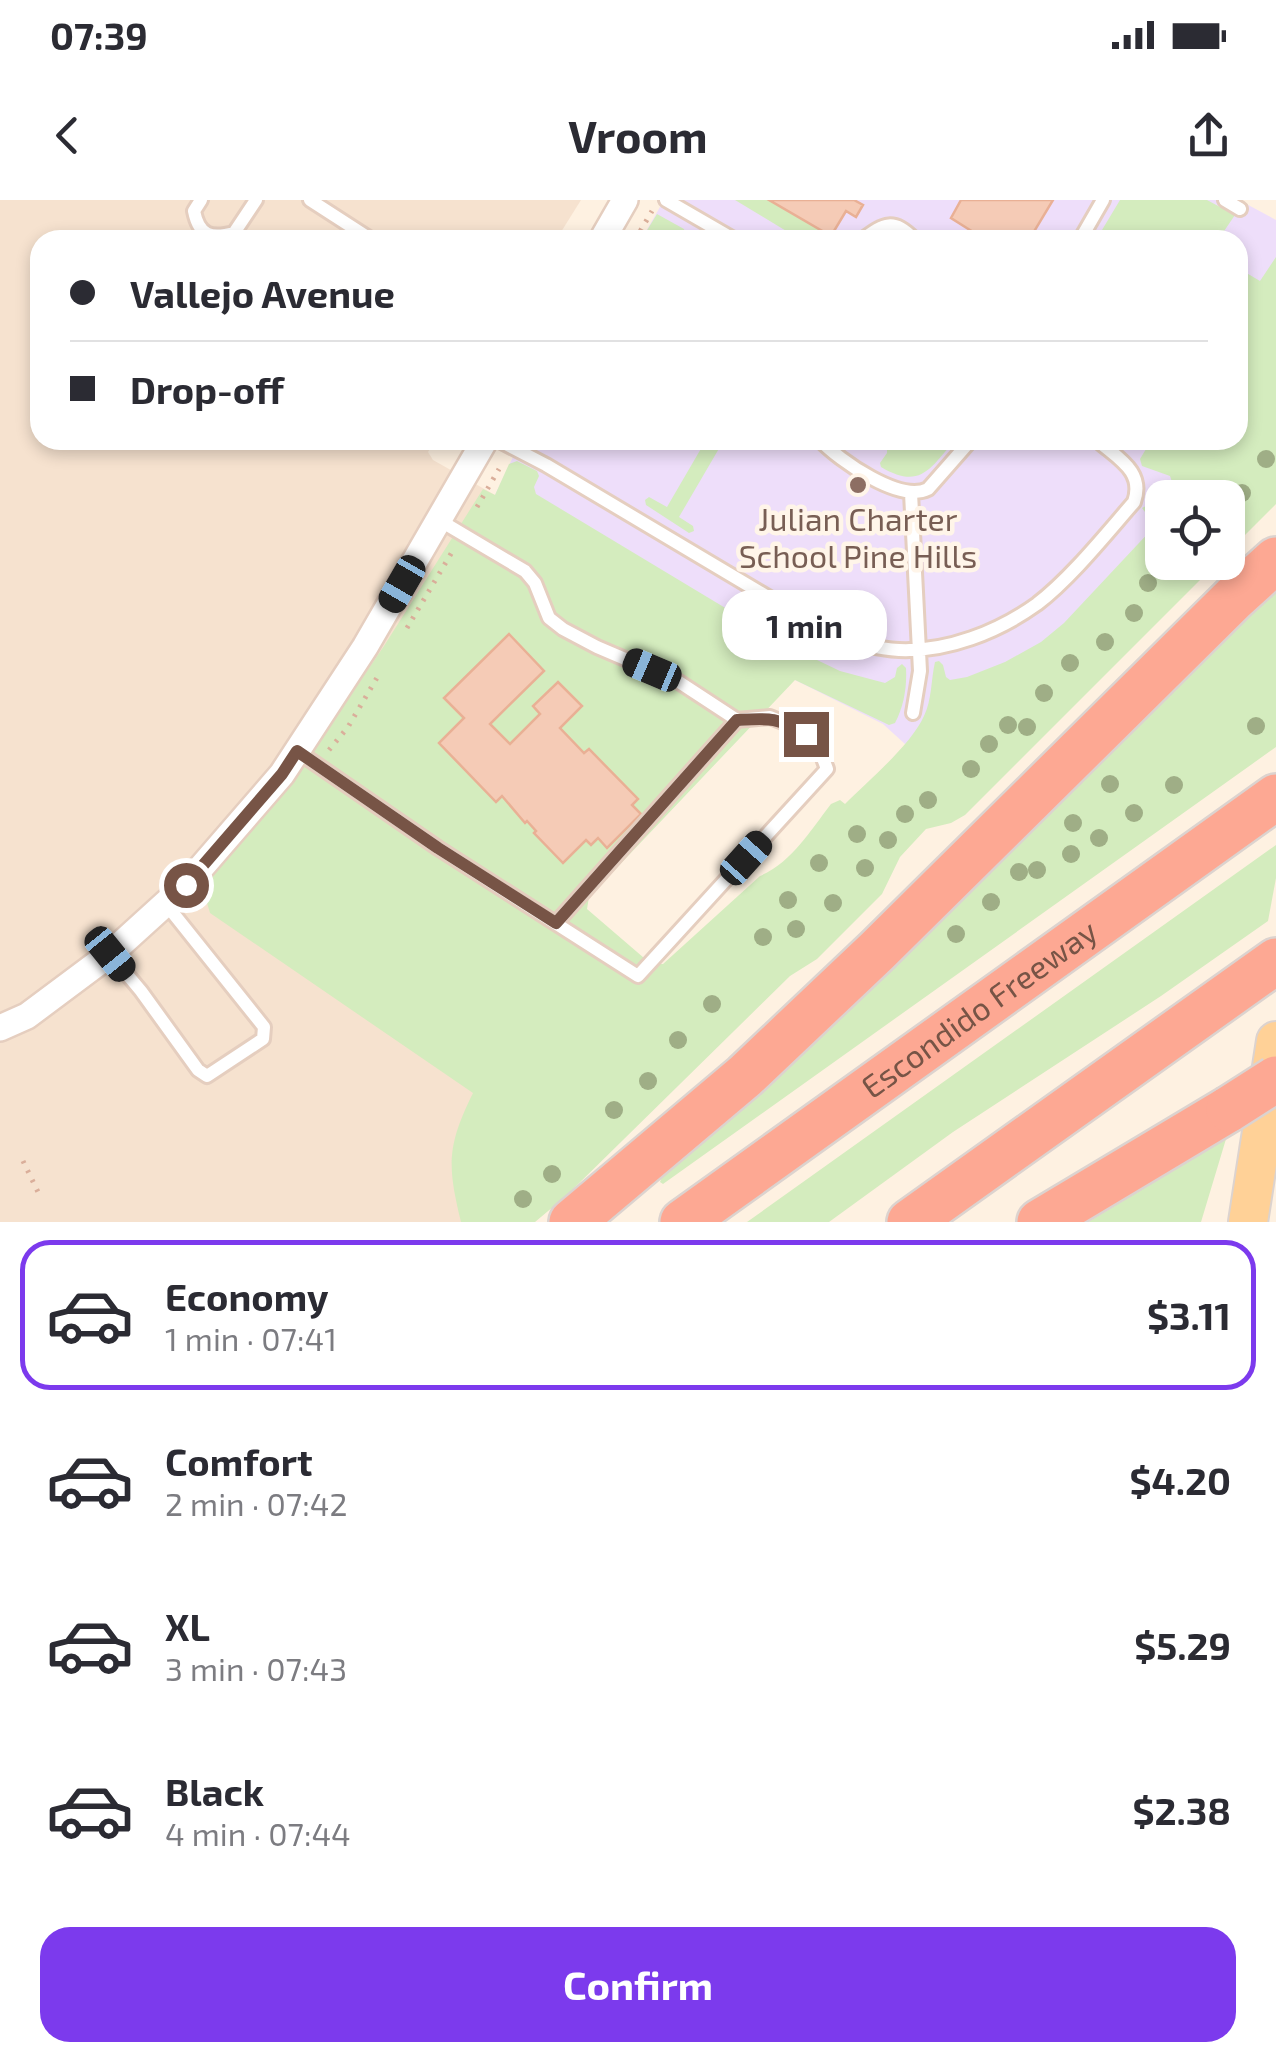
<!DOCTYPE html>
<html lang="en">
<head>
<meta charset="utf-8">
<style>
	:root { --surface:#fff; --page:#f7f7f7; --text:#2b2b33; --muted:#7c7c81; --line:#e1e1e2; --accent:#7c3aed }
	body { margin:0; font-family:"Exo 2",sans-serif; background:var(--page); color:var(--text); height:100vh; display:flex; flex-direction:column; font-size:38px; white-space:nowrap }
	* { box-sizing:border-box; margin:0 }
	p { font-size:32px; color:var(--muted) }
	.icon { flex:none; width:55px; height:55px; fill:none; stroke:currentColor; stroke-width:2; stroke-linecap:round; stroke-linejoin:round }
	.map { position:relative; height:1022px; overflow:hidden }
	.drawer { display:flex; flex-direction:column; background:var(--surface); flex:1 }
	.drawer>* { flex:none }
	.guide { position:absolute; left:30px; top:30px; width:1218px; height:220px; border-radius:30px; box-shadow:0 5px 15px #0003; display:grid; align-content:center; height:220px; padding:0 40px; background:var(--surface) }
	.tools { position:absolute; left:1145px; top:280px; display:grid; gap:20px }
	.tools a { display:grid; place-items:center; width:100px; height:100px; border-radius:20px; background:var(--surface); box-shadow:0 5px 15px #0003; font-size:50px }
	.end { position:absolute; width:45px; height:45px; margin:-22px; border:12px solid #775446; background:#fff; box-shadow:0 0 0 5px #fff }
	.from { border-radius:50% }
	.bubble { position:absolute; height:70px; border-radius:30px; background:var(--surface); box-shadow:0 5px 15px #0003; font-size:32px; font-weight:700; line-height:70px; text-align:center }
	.car { position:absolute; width:30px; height:60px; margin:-30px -15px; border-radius:12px; box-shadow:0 0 8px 2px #0007; background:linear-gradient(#222 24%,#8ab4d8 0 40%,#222 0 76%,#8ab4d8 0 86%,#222 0) }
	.guide b { display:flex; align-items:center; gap:35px; height:95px; font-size:38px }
	.guide b+b { border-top:2px solid var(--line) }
	.guide i { width:25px; height:25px; background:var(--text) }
	ul { padding:18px 0 0; list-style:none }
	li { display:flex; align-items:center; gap:30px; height:150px; margin:0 20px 15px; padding:0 20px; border:5px solid transparent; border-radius:30px }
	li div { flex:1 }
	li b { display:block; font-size:38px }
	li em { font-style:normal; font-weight:700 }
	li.current { border-color:var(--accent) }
	li>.icon { width:90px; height:90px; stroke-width:1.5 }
	.primary-button { display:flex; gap:20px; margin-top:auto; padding:20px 40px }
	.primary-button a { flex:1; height:115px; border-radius:30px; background:var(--accent); color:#fff; font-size:40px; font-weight:700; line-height:115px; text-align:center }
	.status { display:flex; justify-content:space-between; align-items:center; height:70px; padding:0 50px; background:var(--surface); direction:ltr }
	.status svg { height:28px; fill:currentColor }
	header { display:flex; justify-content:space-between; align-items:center; height:130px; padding:0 40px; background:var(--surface); font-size:45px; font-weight:700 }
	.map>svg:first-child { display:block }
	.residential { fill:#f6e2cf }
	.education { fill:#eedefa }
	.green { fill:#d4ecbe }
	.building { fill:#f5cbb6; stroke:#e9b095; stroke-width:2.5 }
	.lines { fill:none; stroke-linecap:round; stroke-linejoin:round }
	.lane-casing { stroke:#e5cebf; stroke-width:18 }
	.street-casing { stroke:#e5cebf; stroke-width:30 }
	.primary-casing { stroke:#dcd3cf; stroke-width:42 }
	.highway-casing { stroke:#dcd3cf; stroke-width:50 }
	.path { stroke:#daae9a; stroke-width:5; stroke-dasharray:2.5 8; stroke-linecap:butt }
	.lane { stroke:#fff; stroke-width:12 }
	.street { stroke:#fff; stroke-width:25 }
	.primary { stroke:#ffd197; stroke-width:38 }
	.highway { stroke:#fda893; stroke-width:45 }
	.highway-bridge-casing { stroke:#dcd3cf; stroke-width:50; stroke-linecap:butt }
	.highway-bridge { stroke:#fda893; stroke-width:45 }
	.tree { fill:#9fae86 }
	.route { stroke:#775446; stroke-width:12 }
	.education-dot { fill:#8d6e63; stroke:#fff5e9; stroke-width:4 }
	.labels { text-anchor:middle; stroke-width:9; stroke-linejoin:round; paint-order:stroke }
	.education-label { font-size:32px; fill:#785e54; stroke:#fff5e9 }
	.street-label { font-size:32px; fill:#775446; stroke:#fff5e9 }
</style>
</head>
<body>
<div class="status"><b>07:39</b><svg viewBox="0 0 49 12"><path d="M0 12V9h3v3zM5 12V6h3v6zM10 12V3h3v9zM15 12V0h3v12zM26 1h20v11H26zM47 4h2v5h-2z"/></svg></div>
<header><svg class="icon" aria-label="back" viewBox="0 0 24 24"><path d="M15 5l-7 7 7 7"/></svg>Vroom<svg class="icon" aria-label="share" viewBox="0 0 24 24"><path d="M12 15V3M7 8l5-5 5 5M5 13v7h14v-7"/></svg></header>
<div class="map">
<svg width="1276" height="1022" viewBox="0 0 1276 1022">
	<rect width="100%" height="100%" fill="#fef1e1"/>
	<path class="residential" d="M0 0H581L556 40H40V240H435L428 252 433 260 495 295 615 880 476 1022H0Z"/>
	<path class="education" d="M664 0H1239L1276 20V155L1259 240 1162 298V342L946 569 905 544 883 524 795 480 495 295 521 240H1238V40H641Z"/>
	<path class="green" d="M735 0H769L831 36 829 40H801Z
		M1120 0H1207L1235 15 1218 40H1096Z
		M657 14 684 29 685 33 680 40H641Z
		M1276 57V304L1228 352V298H1162V362L1217 363 965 615 951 623 926 629 900 657 882 694 817 759 790 776 566 996 535 1022H461C447 965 447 946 473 893L210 713 202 686 284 592 384 446 483 289 495 295 509 264 517 261 537 271 539 276 534 287 536 294 792 448 840 471 885 483 895 477 897 468 902 464 906 468C907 487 904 506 895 523L889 525 795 480 589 697 587 709 651 764H663L760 676C792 662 810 631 831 604L840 600 845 604C868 581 911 545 924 516 932 500 931 479 935 462L939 461 943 465 946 477 950 480 967 477 1005 462 1041 442 1064 423 1153 328 1154 324 1142 308 1171 293 1173 285 1170 276 1142 266 1140 259 1149 244 1156 240H1238V68L1260 81Z
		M706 240H724L679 317 693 326 694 331 689 333 646 305 645 300 649 297 667 307Z
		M877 240H955C930 269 920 290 881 267L880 263 887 253V247Z
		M1276 389V547L663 984 660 982 663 975Z
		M1276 645V678L1268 721 1161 796 953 932 829 1022H747Z
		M1226 939 1201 1022H1088Z"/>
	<path class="building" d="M769 0H854L863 5 856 17 846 11 831 36Z
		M961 0H1053L1029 40 1011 38 1010 40H994L983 33 981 37 951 18Z
		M509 434 544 471 490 524 510 544 540 514 533 506 558 482 582 506 560 528 584 553 589 549 638 599 632 605 641 614 607 648 598 638 591 645 586 640 563 663 534 633 536 631 527 621 525 623 502 596 496 602 439 543 464 518 444 498Z"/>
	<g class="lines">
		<g class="lane-casing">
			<path id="lane" d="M201 0 194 11C199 36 211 39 234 33L256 0
				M310 0 372 40
				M666 0 735 40
				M1225 0 1240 9
				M862 40C885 23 893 18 915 40
				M1080 40 1103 0
				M498 240 546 265 830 434C852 441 875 449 899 450 947 452 998 432 1037 404 1071 378 1106 334 1134 302 1145 271 1117 258 1097 240
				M820 240C840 261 900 303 928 289L971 240
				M911 293 920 471 913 513
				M297 551 438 648 638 776 827 569 818 545 785 523 770 517 737 520 679 482 597 447 563 429 549 418 535 383 525 371 439 320
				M556 723 737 520
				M110 754 141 791 198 870 207 876 263 839 264 827 165 703"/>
		</g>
		<g class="street-casing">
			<path id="street" d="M602 40 625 0
				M0 828 27 816 110 754 186 685 282 574 365 447 485 240"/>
		</g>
		<g class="primary-casing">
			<path id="primary" d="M1248 1022 1276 841"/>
		</g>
		<g class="highway-casing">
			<g id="highway">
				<path d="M572 1022 745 876 877 751 1234 398 1276 360"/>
				<path id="s1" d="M683 1022 1276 597"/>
				<path d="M910 1022 1276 761"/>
				<path d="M1040 1022 1229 909"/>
			</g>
		</g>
		<path class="path" d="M635 40 652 11
			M477 307 499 269
			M407 428 455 347
			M329 550 348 527 378 476
			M23 961 38 992"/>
		<use href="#lane" class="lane"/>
		<use href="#street" class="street"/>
		<use href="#primary" class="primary"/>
		<use href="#highway" class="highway"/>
		<g class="highway-bridge-casing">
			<path id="highway-bridge" d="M1229 909 1276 879"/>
		</g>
		<use href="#highway-bridge" class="highway-bridge"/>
	</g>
	<g class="tree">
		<circle cx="1266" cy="259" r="9"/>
		<circle cx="1242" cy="293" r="9"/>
		<circle cx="1148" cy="383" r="9"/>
		<circle cx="1134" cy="413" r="9"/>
		<circle cx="1105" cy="442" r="9"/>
		<circle cx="1070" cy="463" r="9"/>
		<circle cx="1044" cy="493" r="9"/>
		<circle cx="1008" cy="525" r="9"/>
		<circle cx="1256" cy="526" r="9"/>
		<circle cx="1027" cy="527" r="9"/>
		<circle cx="989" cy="544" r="9"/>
		<circle cx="971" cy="569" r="9"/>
		<circle cx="1110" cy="584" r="9"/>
		<circle cx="1174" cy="585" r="9"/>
		<circle cx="928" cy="600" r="9"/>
		<circle cx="1134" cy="613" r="9"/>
		<circle cx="905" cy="614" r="9"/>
		<circle cx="1073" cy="623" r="9"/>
		<circle cx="857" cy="634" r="9"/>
		<circle cx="1099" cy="638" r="9"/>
		<circle cx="888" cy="640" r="9"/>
		<circle cx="1071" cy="654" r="9"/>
		<circle cx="819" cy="663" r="9"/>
		<circle cx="865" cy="668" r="9"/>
		<circle cx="1037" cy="670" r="9"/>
		<circle cx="1019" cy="672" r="9"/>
		<circle cx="788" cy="700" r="9"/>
		<circle cx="991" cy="702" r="9"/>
		<circle cx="833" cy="703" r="9"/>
		<circle cx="796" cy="729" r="9"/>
		<circle cx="956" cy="734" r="9"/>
		<circle cx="763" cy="737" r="9"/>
		<circle cx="712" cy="804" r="9"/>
		<circle cx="678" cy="840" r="9"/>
		<circle cx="648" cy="881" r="9"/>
		<circle cx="614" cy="910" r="9"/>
		<circle cx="552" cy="974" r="9"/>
		<circle cx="523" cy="999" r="9"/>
	</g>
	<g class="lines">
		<path class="route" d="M186 685 282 574 297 551 438 648 556 723 737 520C771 518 775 517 806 534"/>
	</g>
	<circle class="education-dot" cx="858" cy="285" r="10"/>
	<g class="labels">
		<g class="education-label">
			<text x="858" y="331">Julian Charter<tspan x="858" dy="37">School Pine Hills</tspan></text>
		</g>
		<g class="street-label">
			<text dy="11" stroke="none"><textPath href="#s1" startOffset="365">Escondido Freeway</textPath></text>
		</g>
	</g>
</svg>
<div class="tools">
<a><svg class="icon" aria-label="locate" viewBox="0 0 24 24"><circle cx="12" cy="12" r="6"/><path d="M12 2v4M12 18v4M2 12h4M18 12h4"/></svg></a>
</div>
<i class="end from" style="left:186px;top:685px"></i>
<i class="end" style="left:806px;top:534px"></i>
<div class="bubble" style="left:722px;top:390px;width:165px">1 min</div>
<i class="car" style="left:402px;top:384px;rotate:210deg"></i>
<i class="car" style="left:652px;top:470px;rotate:293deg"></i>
<i class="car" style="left:746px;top:658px;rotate:42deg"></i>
<i class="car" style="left:110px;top:754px;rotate:141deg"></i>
<div class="guide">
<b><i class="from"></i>Vallejo Avenue</b>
<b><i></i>Drop-off</b>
</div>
</div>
<section class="drawer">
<ul>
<li class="current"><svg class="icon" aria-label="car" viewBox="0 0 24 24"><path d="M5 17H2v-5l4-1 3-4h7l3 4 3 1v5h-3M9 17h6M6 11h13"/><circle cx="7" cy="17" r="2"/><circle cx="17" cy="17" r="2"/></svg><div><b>Economy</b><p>1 min · 07:41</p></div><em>$3.11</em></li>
<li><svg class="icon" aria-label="car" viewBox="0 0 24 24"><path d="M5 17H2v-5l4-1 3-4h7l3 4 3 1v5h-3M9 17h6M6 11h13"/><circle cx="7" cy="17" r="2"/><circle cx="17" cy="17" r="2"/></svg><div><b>Comfort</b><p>2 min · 07:42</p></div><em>$4.20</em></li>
<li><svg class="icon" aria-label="car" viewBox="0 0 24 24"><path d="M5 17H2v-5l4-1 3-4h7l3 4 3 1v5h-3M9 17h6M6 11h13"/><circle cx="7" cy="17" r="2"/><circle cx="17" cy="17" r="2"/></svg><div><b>XL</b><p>3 min · 07:43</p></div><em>$5.29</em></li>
<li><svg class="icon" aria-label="car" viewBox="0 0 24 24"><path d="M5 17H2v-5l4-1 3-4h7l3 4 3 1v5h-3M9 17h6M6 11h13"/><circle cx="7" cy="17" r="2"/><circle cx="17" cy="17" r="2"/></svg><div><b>Black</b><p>4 min · 07:44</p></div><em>$2.38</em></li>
</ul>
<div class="primary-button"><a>Confirm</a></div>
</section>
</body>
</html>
